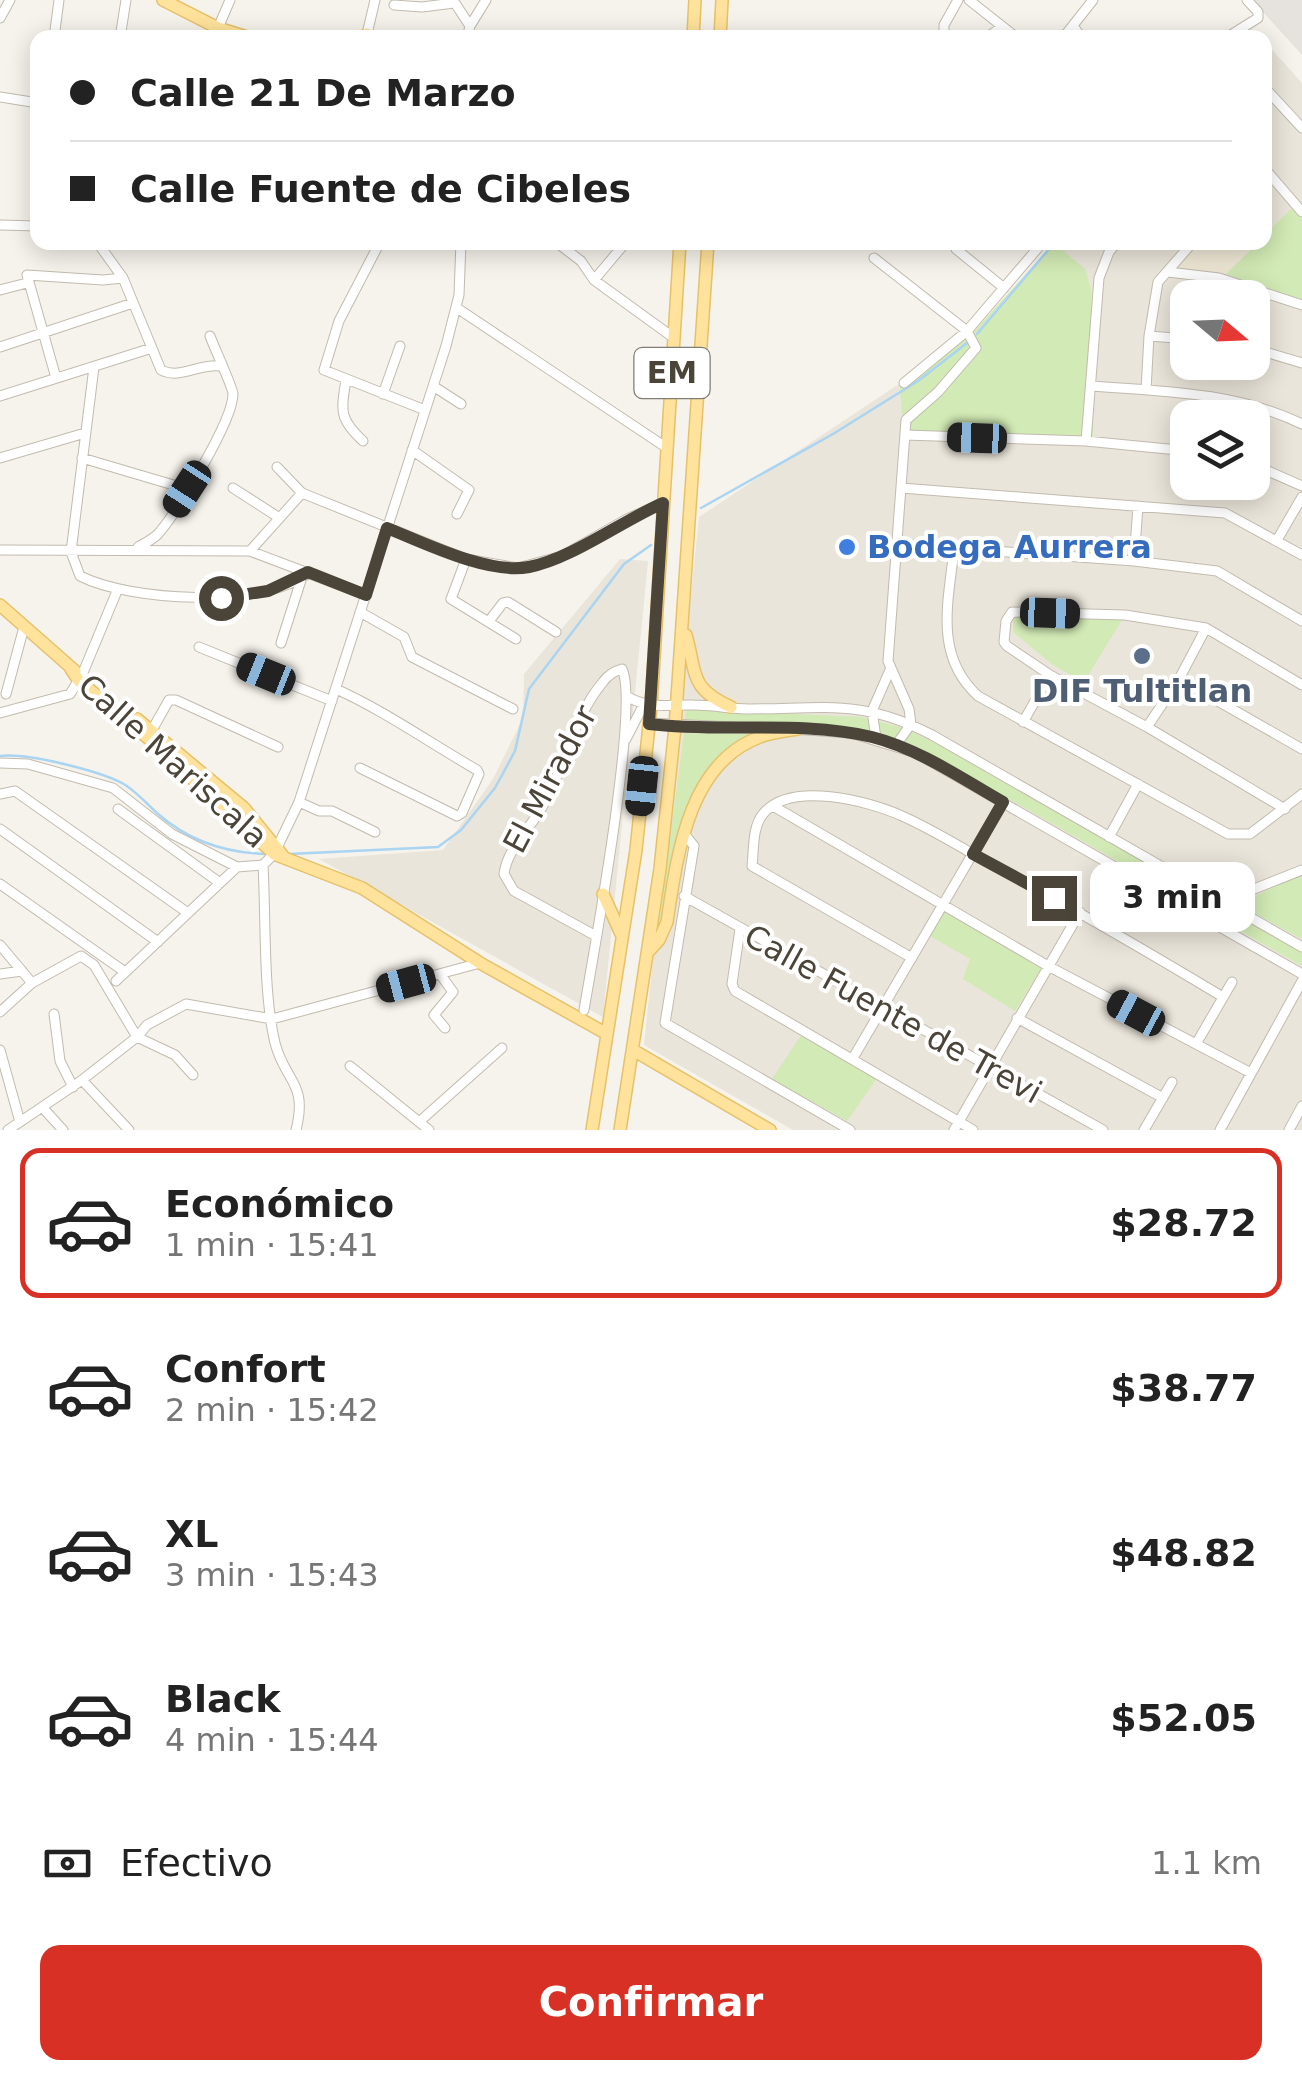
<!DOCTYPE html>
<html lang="es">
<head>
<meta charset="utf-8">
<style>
	:root { --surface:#fff; --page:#f6f6f6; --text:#222; --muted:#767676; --line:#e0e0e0; --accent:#d93025 }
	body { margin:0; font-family:"DejaVu Sans",sans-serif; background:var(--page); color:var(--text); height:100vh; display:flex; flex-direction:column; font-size:38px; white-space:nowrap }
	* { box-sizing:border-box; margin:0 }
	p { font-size:32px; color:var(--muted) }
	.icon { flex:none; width:55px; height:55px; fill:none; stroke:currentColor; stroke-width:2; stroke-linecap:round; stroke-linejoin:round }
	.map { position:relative; height:1130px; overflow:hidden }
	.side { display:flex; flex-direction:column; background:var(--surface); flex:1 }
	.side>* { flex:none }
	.guide { position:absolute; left:30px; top:30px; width:1242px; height:220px; border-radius:20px; box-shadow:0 5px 25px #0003; display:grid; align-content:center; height:220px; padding:0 40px; background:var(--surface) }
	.needle { width:65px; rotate:109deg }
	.buttons { position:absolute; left:1170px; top:280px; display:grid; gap:20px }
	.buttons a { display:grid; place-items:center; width:100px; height:100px; border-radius:20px; background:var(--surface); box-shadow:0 5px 25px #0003; font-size:50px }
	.end { position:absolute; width:45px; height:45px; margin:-22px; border:12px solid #4b4439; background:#fff; box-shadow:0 0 0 5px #fff }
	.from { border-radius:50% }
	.bubble { position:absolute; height:70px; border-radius:20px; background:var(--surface); box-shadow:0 5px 25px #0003; font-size:32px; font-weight:700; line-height:70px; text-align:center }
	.car { position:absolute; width:30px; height:60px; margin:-30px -15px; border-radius:12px; box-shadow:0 0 8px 2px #0007; background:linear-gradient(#222 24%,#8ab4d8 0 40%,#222 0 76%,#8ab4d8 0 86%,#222 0) }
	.guide b { display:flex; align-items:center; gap:35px; height:95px; font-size:38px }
	.guide b+b { border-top:2px solid var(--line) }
	.guide i { width:25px; height:25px; background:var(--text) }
	ul { padding:18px 0 0; list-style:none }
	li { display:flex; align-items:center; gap:30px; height:150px; margin:0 20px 15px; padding:0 20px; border:5px solid transparent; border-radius:20px }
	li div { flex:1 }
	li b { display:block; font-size:38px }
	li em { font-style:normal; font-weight:700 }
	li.selected { border-color:var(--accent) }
	li>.icon { width:90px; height:90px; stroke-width:1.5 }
	.pay { display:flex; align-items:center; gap:25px; height:110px; padding:0 40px; font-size:38px }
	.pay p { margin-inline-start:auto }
	.primary-button { display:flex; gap:20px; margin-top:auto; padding:20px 40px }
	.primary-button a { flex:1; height:115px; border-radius:20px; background:var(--accent); color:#fff; font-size:40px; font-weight:700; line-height:115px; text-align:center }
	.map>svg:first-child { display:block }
	.residential { fill:#eae5da; fill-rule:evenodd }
	.industrial { fill:#e6e2dd }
	.education { fill:#efe8d6 }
	.green { fill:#d2eab5 }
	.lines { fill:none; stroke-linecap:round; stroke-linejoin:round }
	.stream { stroke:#a9d4f2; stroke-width:2.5 }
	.minor-casing { stroke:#c2bbae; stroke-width:11 }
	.major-casing { stroke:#e6c16a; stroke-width:14 }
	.minor { stroke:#fff; stroke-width:9 }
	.major { stroke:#ffe39c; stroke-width:11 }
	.route { stroke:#4b4439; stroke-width:12 }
	.shop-dot { fill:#3f7fe0; stroke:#fff; stroke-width:4 }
	.service-dot { fill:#5c6f8a; stroke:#fff; stroke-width:4 }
	.labels { text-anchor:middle; stroke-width:8; stroke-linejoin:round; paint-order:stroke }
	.shield { fill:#fff; stroke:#817c74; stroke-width:2.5 }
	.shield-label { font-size:30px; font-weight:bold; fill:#4b4439 }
	.shop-label { font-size:32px; font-weight:bold; fill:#366cbe; stroke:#fff; text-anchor:start }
	.service-label { font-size:32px; font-weight:bold; fill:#4e5e75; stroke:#fff }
	.street-label { font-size:32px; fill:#4b4439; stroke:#fff }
</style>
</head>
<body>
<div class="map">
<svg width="1302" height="1130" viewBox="0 0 1302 1130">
	<rect width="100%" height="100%" fill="#f6f3ec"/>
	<path class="residential" d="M1265 42 1302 83V1130H793L644 1045 699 517 968 338 1054 243 1265 242ZM1188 298H1252V362H1188ZM1188 418H1252V482H1188Z
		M620 559 648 561 603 1017 319 859 443 850 493 779 523 718 524 674Z"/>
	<path class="industrial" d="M1252 0H1302V55Z"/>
	<path class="education" d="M1200 243H1258L1226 274 1177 268Z"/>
	<path class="green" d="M1292 208 1302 219V300L1226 274 1258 243 1265 242V235Z
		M1054 243 1085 269 1091 289 1093 442 903 433 900 386 968 338Z
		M1013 616 1124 617 1084 682 1053 665 1013 632Z
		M686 709 862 717 903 728 949 749 1302 953V966L918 747C845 716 763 723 685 721Z
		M684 733 754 734 699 785 659 924Z
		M1302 872V939L1239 905Z
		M945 911 1042 967 1015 1011 963 979 970 959 930 936Z
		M802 1034 878 1077 847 1121 772 1079Z"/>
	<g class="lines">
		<path class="stream" d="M977 334 1055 242
			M701 508 833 434 918 381 967 343
			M0 756C28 753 96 770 122 783 135 790 147 804 158 814 189 841 225 853 266 854
			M289 854 438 847 461 830 495 788 515 751 529 689 624 564 651 545"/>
		<g class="minor-casing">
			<path id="minor" d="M453 0 470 26
				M969 0 1017 38
				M394 5 422 7 454 3
				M0 18 10 0
				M1073 26 1082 38
				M218 28 230 0
				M367 34 375 0
				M54 38 59 0
				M120 38 126 0
				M467 38 470 26 486 0
				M950 38 944 32V25L958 0
				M986 38 1002 27
				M1063 38 1093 0
				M1226 38 1258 18V12L1247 0
				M1265 88 1302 128
				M0 97 38 103
				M1265 169 1302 212
				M0 225 38 226
				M97 242 123 278 161 370C180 380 199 363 220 366
				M380 242 339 321 324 370 425 410
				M556 242 581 261 594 280 674 338
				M956 249 1004 288
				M874 258 967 331 976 348 938 392 906 420 888 661 909 709 911 724 896 745
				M1168 272 1219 278 1302 305
				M594 280 626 242
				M0 290 27 283
				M457 308 667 448
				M1149 336 1188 339
				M0 347 133 303
				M1252 348 1302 363
				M94 367 71 552 80 576C129 601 263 609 308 573
				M56 378 27 275 103 280 123 278
				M346 380C341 411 339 419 363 441
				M904 383 967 331 1043 242
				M433 386 461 404
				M1091 386C1162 391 1236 392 1302 424
				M1146 390 1149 336 1158 282 1193 242
				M383 394 400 346
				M0 396 152 348
				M905 435 1086 441 1188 451
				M1086 441 1099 278 1109 252 1117 242
				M412 450 469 490 457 514
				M0 458 85 433
				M82 458 187 489
				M1252 464 1302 486
				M277 467 302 493 466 559 518 568 562 556 627 519 663 503
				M233 488 278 517
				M901 488 1225 513 1302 555
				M1277 540 1302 497
				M898 544 1134 561 1217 571 1302 621
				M138 547C145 543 152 540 158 534 177 512 233 421 233 394 233 388 214 347 210 336
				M0 550 250 551 366 595
				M954 550C948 603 934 656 978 696L1228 834H1250L1302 794
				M250 551 302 493
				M466 559 451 599 516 639
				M1134 561 1138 506
				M360 612 404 637 412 657 513 709
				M489 621 503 603 508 602 556 632
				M281 643 302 577
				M199 647 332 701
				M1179 679 1302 749
				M336 689C385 711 430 743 477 770L479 774 462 813 457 816 360 768
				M6 694 24 627
				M626 696C650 710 668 704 694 705 712 705 731 709 749 709 823 709 861 698 932 735L1302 947
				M0 713 70 694 82 675 117 591
				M1023 722 1050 675
				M649 723 776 729
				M1147 727 1179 679 1206 628
				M792 729 851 733 916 753 1302 974
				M152 730 169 700H176L278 747
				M876 738 872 711 890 670
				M626 739 643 706
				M0 763 28 764 113 788 172 834 237 867 263 865 274 854 299 802 446 346 459 295 461 242
				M0 794 15 791 188 913
				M299 802 319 811H332L375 832
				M773 806 1048 966 1251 1073
				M118 809 220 883
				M1285 809 1147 727 1050 675 1007 646 1004 642 1006 621 1012 612 1125 615 1206 628 1302 685
				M0 829 158 942
				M686 836 694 846 665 1023 850 1130
				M1109 837 1138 784
				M263 865C266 918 263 993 275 1043 285 1082 308 1082 296 1130
				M0 884 125 972
				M1209 892 1249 891 1302 870
				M684 896 1103 1130
				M740 929 732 984 735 991 973 1130
				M0 945 32 983
				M912 958 752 866C754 850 752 827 763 814 790 780 869 801 902 816 934 830 965 850 996 867 1073 908 1148 952 1223 997
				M0 974 22 971
				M440 974 453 992 434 1015 445 1028
				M116 981 237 867
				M584 1010C593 956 640 705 622 669 614 671 608 675 603 682 573 717 565 768 542 807 530 829 507 849 504 874L514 891 596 936
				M0 1012 32 983 81 956 94 965 137 1037
				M54 1014 60 1061 73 1087
				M1017 1018 1163 1098
				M137 1037 175 1055 193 1075
				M1196 1044 1232 982
				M0 1050 20 1122
				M853 1058 1003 802
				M350 1066 429 1130
				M82 1080 129 1130
				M42 1107 63 1130
				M419 1122 502 1048
				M8 1130 82 1080 137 1037 147 1025 186 1004 272 1019 480 963
				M954 1130 1080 912
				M1144 1130 1172 1082
				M1220 1130 1302 981
				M1289 1130 1302 1106"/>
		</g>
		<g class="major-casing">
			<path id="major" d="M163 0 218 28 250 38
				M363 38 367 34
				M693 38 695 0
				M720 38 722 0
				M0 605 75 671
				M686 635C697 672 688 688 731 707
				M71 669 79 681 148 738 274 854 362 888 480 963 607 1034
				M137 719 244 808 283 856
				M603 894 622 936
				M648 952 659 940 667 922C677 856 688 763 760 737 772 732 786 731 798 729
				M633 1050 770 1130
				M592 1130 636 850 651 706 680 242
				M620 1130 660 869 675 727 708 242"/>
		</g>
		<use href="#minor" class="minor"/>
		<use href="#major" class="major"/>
	</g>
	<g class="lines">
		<path class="route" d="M221 598 268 591 308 572 366 595 387 528C424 543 489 575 529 567 571 559 622 521 663 503L649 724C723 733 799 720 872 737 919 749 961 778 1003 802L973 854 1054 898"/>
	</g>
	<circle class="shop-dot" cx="847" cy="547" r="10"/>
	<circle class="service-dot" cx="1142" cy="656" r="10"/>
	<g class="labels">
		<rect class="shield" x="634.5" y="348" width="75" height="50" rx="8"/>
		<g class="shield-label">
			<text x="672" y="383">EM</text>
		</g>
		<g class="shop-label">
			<text x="867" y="558">Bodega Aurrera</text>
		</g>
		<g class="service-label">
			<text x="1142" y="702">DIF Tultitlan</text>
		</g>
		<g class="street-label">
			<text transform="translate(173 761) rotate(42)" y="11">Calle Mariscala</text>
			<text transform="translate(550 779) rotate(-62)" y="11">El Mirador</text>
			<text transform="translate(893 1014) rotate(29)" y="11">Calle Fuente de Trevi</text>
		</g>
	</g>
</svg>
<div class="buttons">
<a><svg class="needle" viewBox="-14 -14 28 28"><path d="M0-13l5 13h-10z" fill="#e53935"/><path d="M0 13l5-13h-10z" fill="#767676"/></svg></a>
<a><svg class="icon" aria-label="layers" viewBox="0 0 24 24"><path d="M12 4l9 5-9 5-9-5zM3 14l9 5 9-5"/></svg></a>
</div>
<i class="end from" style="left:221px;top:598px"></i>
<i class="end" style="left:1054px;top:898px"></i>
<div class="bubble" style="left:1090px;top:862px;width:165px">3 min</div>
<i class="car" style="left:977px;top:438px;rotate:272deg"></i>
<i class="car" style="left:187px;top:489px;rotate:213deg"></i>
<i class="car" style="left:1050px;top:613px;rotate:92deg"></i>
<i class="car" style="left:266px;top:674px;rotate:292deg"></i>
<i class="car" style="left:642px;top:786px;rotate:186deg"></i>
<i class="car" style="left:406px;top:983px;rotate:255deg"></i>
<i class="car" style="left:1136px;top:1013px;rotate:298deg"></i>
<div class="guide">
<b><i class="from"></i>Calle 21 De Marzo</b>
<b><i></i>Calle Fuente de Cibeles</b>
</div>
</div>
<section class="side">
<ul>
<li class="selected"><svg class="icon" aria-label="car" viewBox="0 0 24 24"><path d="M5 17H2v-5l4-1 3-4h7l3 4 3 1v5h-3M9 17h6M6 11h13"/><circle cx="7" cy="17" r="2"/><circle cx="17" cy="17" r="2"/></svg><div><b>Económico</b><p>1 min · 15:41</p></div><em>$28.72</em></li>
<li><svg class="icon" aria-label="car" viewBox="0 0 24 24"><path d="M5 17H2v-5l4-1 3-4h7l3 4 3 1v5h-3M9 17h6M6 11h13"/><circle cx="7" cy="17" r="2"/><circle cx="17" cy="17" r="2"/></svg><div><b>Confort</b><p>2 min · 15:42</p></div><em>$38.77</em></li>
<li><svg class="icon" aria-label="car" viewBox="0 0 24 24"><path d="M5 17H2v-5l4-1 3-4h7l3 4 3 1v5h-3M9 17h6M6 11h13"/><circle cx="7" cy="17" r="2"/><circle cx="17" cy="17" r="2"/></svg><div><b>XL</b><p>3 min · 15:43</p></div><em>$48.82</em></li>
<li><svg class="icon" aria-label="car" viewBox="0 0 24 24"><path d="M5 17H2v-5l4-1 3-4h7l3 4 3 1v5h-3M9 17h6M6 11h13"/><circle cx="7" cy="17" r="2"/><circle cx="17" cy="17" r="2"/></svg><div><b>Black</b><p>4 min · 15:44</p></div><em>$52.05</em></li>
</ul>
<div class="pay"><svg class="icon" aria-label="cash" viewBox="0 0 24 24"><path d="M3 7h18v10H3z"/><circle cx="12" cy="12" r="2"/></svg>Efectivo<p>1.1 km</p></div>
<div class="primary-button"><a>Confirmar</a></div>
</section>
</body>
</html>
